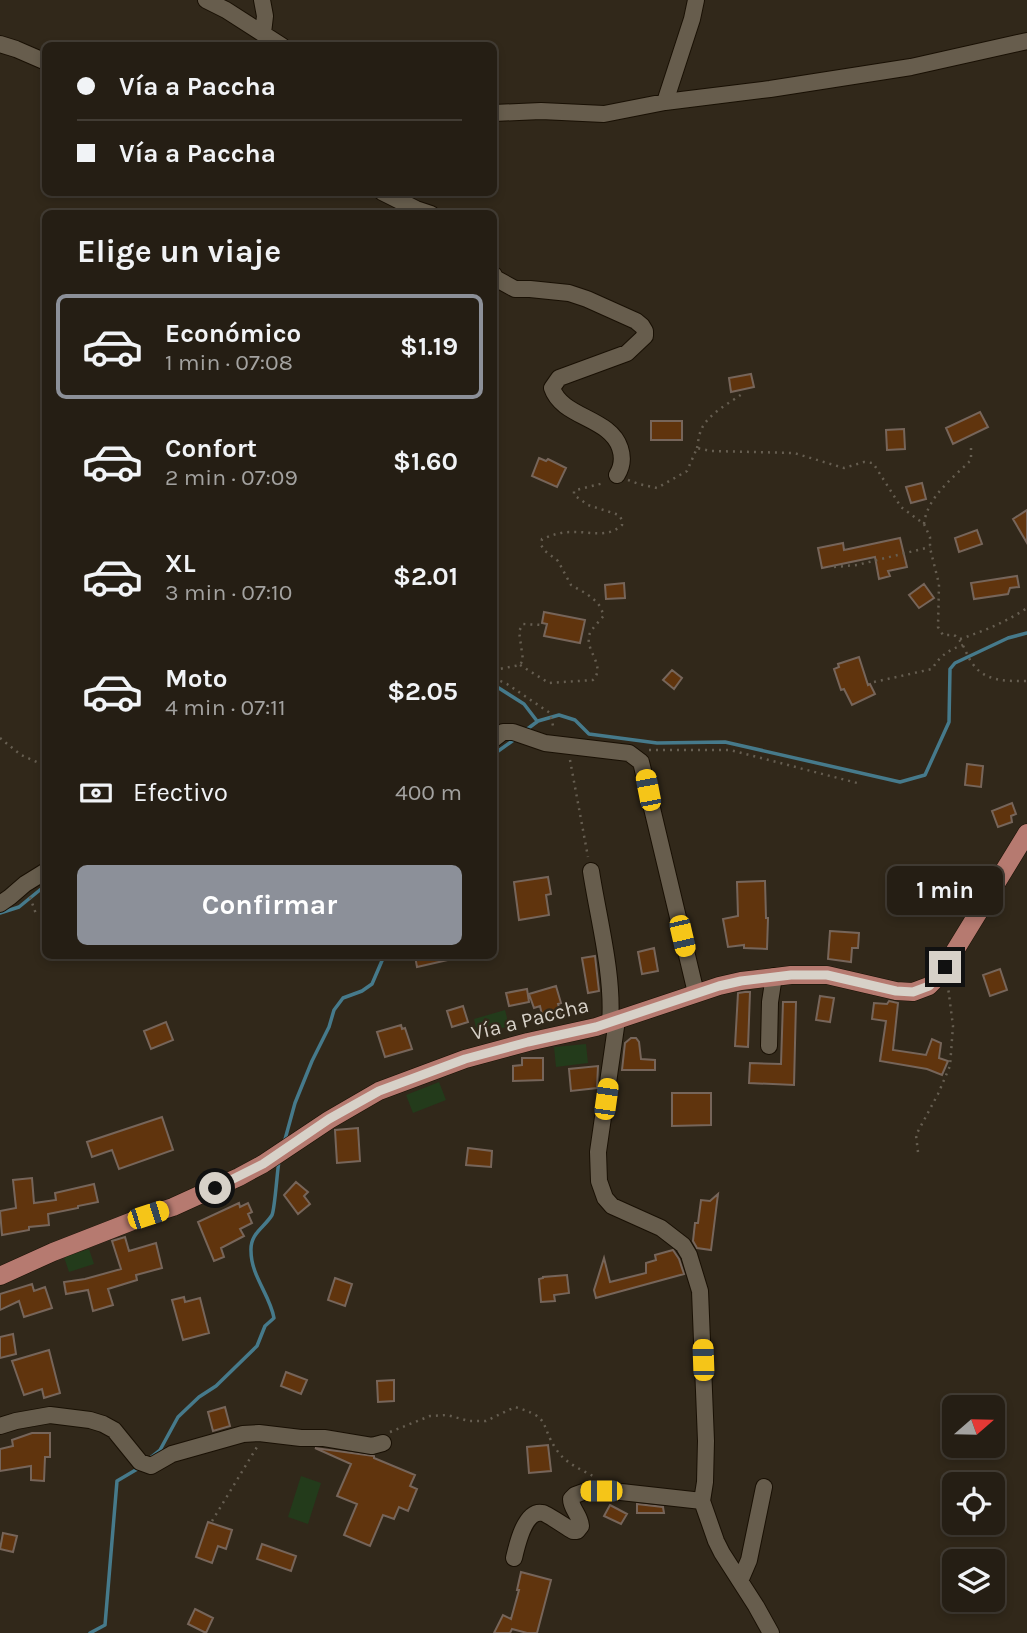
<!DOCTYPE html>
<html lang="es">
<head>
<meta charset="utf-8">
<style>
	:root { --surface:#251e14; --page:#2d271d; --text:#f1f3f6; --muted:#a3a2a0; --line:#423c34; --accent:#8c9099 }
	body { margin:0; font-family:Karla,sans-serif; background:var(--page); color:var(--text); height:100vh; display:flex; flex-direction:column; font-size:26px; white-space:nowrap }
	* { box-sizing:border-box; margin:0 }
	p { font-size:23px; color:var(--muted) }
	.icon { flex:none; width:38px; height:38px; fill:none; stroke:currentColor; stroke-width:2; stroke-linecap:round; stroke-linejoin:round }
	.map { position:relative; flex:1; overflow:hidden }
	.drawer { position:absolute; left:42px; top:210px; width:455px; height:749px; display:flex; flex-direction:column; background:var(--surface); border-radius:10px; box-shadow:0 4px 10px #0003,0 0 0 2px var(--line) }
	.drawer>* { flex:none }
	.banner { position:absolute; left:42px; top:42px; width:455px; height:154px; border-radius:10px; box-shadow:0 4px 10px #0003,0 0 0 2px var(--line); display:grid; align-content:center; height:154px; padding:0 35px; background:var(--surface) }
	.needle { width:46px; rotate:70deg }
	.tools { position:absolute; left:942px; top:1395px; display:grid; gap:14px }
	.tools a { display:grid; place-items:center; width:63px; height:63px; border-radius:10px; background:var(--surface); box-shadow:0 4px 10px #0003,0 0 0 2px var(--line); font-size:35px }
	.end { position:absolute; width:32px; height:32px; margin:-16px; border:9px solid #d7d1c8; background:#111; box-shadow:0 0 0 4px #111 }
	.from { border-radius:50% }
	.bubble { position:absolute; height:49px; border-radius:10px; background:var(--surface); box-shadow:0 4px 10px #0003,0 0 0 2px var(--line); font-size:23px; font-weight:700; line-height:49px; text-align:center }
	.car { position:absolute; width:21px; height:42px; margin:-21px -10px; border-radius:9px; box-shadow:0 0 5px 2px #0007; background:linear-gradient(#f5c518 24%,#345 0 40%,#f5c518 0 76%,#345 0 86%,#f5c518 0) }
	.banner b { display:flex; align-items:center; gap:24px; height:66px; font-size:26px }
	.banner b+b { border-top:2px solid var(--line) }
	.banner i { width:18px; height:18px; background:var(--text) }
	ul { padding:0; list-style:none }
	li { display:flex; align-items:center; gap:21px; height:105px; margin:0 14px 10px; padding:0 21px; border:4px solid transparent; border-radius:10px }
	li div { flex:1 }
	li b { display:block; font-size:26px }
	li em { font-style:normal; font-weight:700 }
	li.active { border-color:var(--accent) }
	li>.icon { width:63px; height:63px; stroke-width:1.5 }
	h2 { padding:0 35px; font-size:32px; line-height:84px }
	.pay { display:flex; align-items:center; gap:18px; height:77px; padding:0 35px; font-size:26px }
	.pay p { margin-inline-start:auto }
	.cta { display:flex; gap:14px; margin-top:auto; padding:14px 35px }
	.cta a { flex:1; height:80px; border-radius:10px; background:var(--accent); color:#fff; font-size:28px; font-weight:700; line-height:80px; text-align:center }
	.map>svg:first-child { display:block }
	.green { fill:#233b1b }
	.lines { fill:none; stroke-linecap:round; stroke-linejoin:round }
	.stream { stroke:#467a8b; stroke-width:3.5 }
	.building { fill:#60340d; stroke:#76655a; stroke-width:2 }
	.minor-casing { stroke:#191004; stroke-width:18 }
	.major-casing { stroke:#191004; stroke-width:19 }
	.path { stroke:#665e51; stroke-width:2.5; stroke-dasharray:2 5; stroke-linecap:butt }
	.minor { stroke:#675d4d; stroke-width:16 }
	.major { stroke:#b67a70; stroke-width:18 }
	.route { stroke:#d7d1c8; stroke-width:9 }
	.labels { text-anchor:middle; stroke-width:5; stroke-linejoin:round; paint-order:stroke }
	.street-label { font-size:21px; fill:#d7d1c8; stroke:#31281a }
</style>
</head>
<body>
<div class="map">
<svg width="1027" height="1633" viewBox="0 0 1027 1633">
	<rect width="100%" height="100%" fill="#31281a"/>
	<path class="green" d="M505 1010 509 1026 478 1035 474 1019Z
		M586 1044 588 1063 556 1067 554 1047Z
		M439 1082 446 1100 413 1113 406 1095Z
		M89 1249 94 1264 69 1272 64 1257Z
		M301 1476 321 1483 308 1524 288 1517Z"/>
	<g class="lines">
		<path class="stream" d="M494 685 524 704 537 721
			M526 730 538 721 559 715 575 720 589 734 657 743 725 742 900 782 925 775 949 722 950 669 955 663 1008 638 1027 633
			M494 754 515 739
			M0 913 19 907 46 885
			M284 1143 295 1103 312 1061 329 1027 334 1010 343 998 362 991 372 984 384 956
			M150 1458 160 1450 178 1417 199 1397 216 1386 257 1346 265 1326 274 1318C270 1295 251 1276 251 1251 250 1233 265 1227 272 1215 275 1208 277 1172 279 1161
			M90 1633 105 1625 117 1481 139 1468"/>
	</g>
	<path class="building" d="M751 374 754 387 731 392 729 378Z
		M980 412 988 427 953 444 946 428Z
		M651 421H682V440H651Z
		M904 429 905 449 887 450 886 430Z
		M539 458 546 461 548 459 566 468 557 487 532 476Z
		M922 483 926 499 911 503 906 487Z
		M1027 510V543L1013 519Z
		M977 530 982 544 959 552 955 538Z
		M900 538 907 567 888 571 890 576 879 579 875 557 822 568 818 548 843 543 844 550Z
		M1017 576 1019 587 1010 588 1008 594 974 599 971 583Z
		M624 583 625 598 606 599 605 585Z
		M924 584 934 598 919 608 909 595Z
		M544 612 585 620 580 643 544 636 547 624 542 623Z
		M859 657 868 685 870 684 875 694 852 705 844 689 841 690 834 669 839 667 838 664Z
		M672 670 682 678 674 689 663 680Z
		M967 764 983 766 981 787 965 785Z
		M1012 803 1016 814 1011 816 1012 822 998 827 992 811Z
		M548 877 551 894 546 895 549 915 519 920 514 882Z
		M765 881 766 918H768L767 949 744 948V945L728 947 723 919 738 916 737 882Z
		M928 881 958 892 953 904 924 893Z
		M830 931 859 933 858 948H852L851 962 828 959Z
		M654 948 658 971 642 974 638 952Z
		M415 956H448V960L417 967Z
		M595 956 599 991 588 993 582 958Z
		M1000 969 1007 990 990 996 983 975Z
		M556 986 561 1003 558 1004 561 1014 543 1019 540 1006 534 1008 529 994Z
		M527 989 529 1002 509 1006 506 993Z
		M745 992H750L748 1047 735 1046 738 993Z
		M820 996 834 998 830 1022 816 1020Z
		M889 1001 898 1003 893 1050 926 1055 932 1039 941 1043 939 1058 948 1061 942 1075 927 1069 880 1061 886 1021 872 1019 874 1003 887 1004Z
		M783 1002H796L794 1085 749 1083 750 1063 781 1064Z
		M463 1006 468 1022 452 1027 447 1011Z
		M166 1022 173 1040 151 1049 144 1031Z
		M401 1025 402 1029 405 1028 412 1049 385 1057 377 1032Z
		M631 1038H636L639 1042 641 1059 655 1060V1070H622L625 1043Z
		M522 1058H543V1080L513 1081V1066L522 1065Z
		M598 1066 597 1088 571 1091 569 1069Z
		M672 1093H711V1125L672 1126Z
		M162 1117 173 1150 119 1169 112 1150 92 1157 87 1142Z
		M358 1128 360 1161 337 1163 335 1130Z
		M468 1148 492 1151 491 1167 466 1165Z
		M32 1178 34 1203 56 1200 55 1193 94 1184 98 1202 78 1206V1208L48 1214 49 1225 29 1227V1230L2 1235 0 1211 16 1208 13 1180Z
		M296 1182 308 1192 304 1196 310 1204 298 1214 284 1195Z
		M718 1194 711 1250 697 1248 693 1241 695 1223H698L701 1200 710 1201Z
		M239 1203 240 1207 248 1203 252 1212 248 1214 252 1223 240 1229 244 1236 221 1248 224 1257 214 1261 198 1222Z
		M125 1237 129 1251 156 1243 162 1268 136 1275 137 1280 108 1289 113 1305 93 1311 88 1290 66 1294 64 1282 85 1279 121 1269 112 1241Z
		M673 1250 679 1259 684 1274 596 1298 594 1290 604 1258 610 1282 646 1273V1263L656 1260 655 1255Z
		M567 1275 569 1293 554 1295 555 1301 541 1302 539 1279 543 1278V1277Z
		M335 1278 352 1284 345 1306 328 1300Z
		M32 1284 34 1291 45 1287 52 1308 24 1317 19 1301 0 1310V1294Z
		M184 1297 185 1302 200 1298 209 1333 183 1340 172 1300Z
		M13 1334 16 1354 0 1358V1337Z
		M49 1350 60 1393 44 1398 42 1389 24 1395 12 1361Z
		M286 1372 307 1380 301 1394 281 1386Z
		M394 1380V1401L378 1402 377 1381Z
		M225 1407 230 1426 213 1431 208 1412Z
		M32 1433H50V1457H45L44 1481 31 1480V1466L0 1471V1449L13 1446 12 1440Z
		M548 1445 551 1471 529 1473 527 1447Z
		M315 1448 374 1456V1458L415 1475 410 1486 417 1489 408 1511 399 1507 394 1519 383 1515 370 1546 344 1535 357 1504 337 1496 351 1464Z
		M637 1504 663 1507 664 1513H637Z
		M610 1505 627 1514 621 1524 604 1516Z
		M208 1522 232 1530 226 1549 218 1546 212 1563 196 1557Z
		M3 1533 17 1536 13 1552 0 1549Z
		M262 1544 296 1556 291 1571 257 1559Z
		M521 1572 551 1580 537 1633H527L512 1629 510 1633H494L503 1615 511 1619 519 1590H517Z
		M195 1609 213 1618 206 1633 188 1624Z"/>
	<g class="lines">
		<g class="minor-casing">
			<path id="minor" d="M206 0 226 10 282 46
				M262 0 265 16 263 33
				M0 44 16 49 46 62
				M665 102 692 19 696 0
				M494 113 541 111 604 114 665 102 770 89 911 67 1027 41
				M382 192 416 209 431 214
				M494 275 495 278 515 289H530L569 293 587 299 636 321 642 326 645 331V336L627 353 559 378 552 388C562 418 610 417 620 448 623 457 622 467 617 475
				M494 739 503 732H513L545 743 629 753 641 762 696 993
				M591 871C598 917 614 976 610 1023
				M0 904 10 897 25 884 46 871
				M617 1020 598 1152 599 1181 605 1198 612 1206 661 1228 683 1245 689 1255 700 1291 706 1441 705 1482 702 1501 716 1541 722 1553 756 1606 771 1633
				M769 1046 770 1002 774 976
				M0 1426 16 1421 50 1415 90 1420 103 1424 114 1430 140 1462 151 1466 172 1454 243 1434 259 1433 301 1438H324L372 1446 383 1443
				M514 1558C517 1545 525 1509 543 1513 549 1515 566 1527 573 1531H577L581 1526C580 1515 571 1509 571 1499L575 1495 586 1491 621 1492 702 1501
				M740 1581 749 1560 764 1487"/>
		</g>
		<g class="major-casing">
			<path id="major" d="M0 1276 53 1252 148 1215 173 1207 239 1177 263 1164 329 1120 379 1091 465 1059 528 1042 596 1027 719 986 741 981 791 975H827L896 991 913 992 929 986 937 978 945 967 1027 833"/>
		</g>
		<path class="path" d="M697 448C698 442 699 435 701 430 708 414 728 404 742 394
			M628 480 639 484 657 488 687 471 697 448 711 451 794 453 844 468 864 462 873 463 901 507 924 524 930 537V548L939 584 938 627 943 635H954C964 642 965 653 972 663 985 682 1006 681 1027 681
			M924 524C927 497 953 478 971 460V447
			M834 567 857 565 930 547
			M960 639C984 631 1006 622 1027 608
			M520 665 549 683 593 680C607 665 583 650 590 633 593 627 600 621 604 615L598 603 587 594 571 585 558 561 545 551 541 545 542 539C552 535 561 532 571 532 589 531 607 539 622 525V520L619 515 588 505 574 495V491L576 490 604 483
			M494 670 520 665 523 660 519 631 523 624 542 625
			M494 678 507 684 550 713 554 730
			M874 682 932 669C940 656 948 650 963 645
			M46 719 44 725 46 732
			M0 738 21 755 46 766
			M649 750H730L861 784
			M570 760 588 857
			M30 897 36 914
			M918 1152 916 1135 938 1094 950 1066 953 1026 948 987
			M390 1432 430 1416 447 1415 469 1421H486L515 1407C552 1418 539 1423 556 1449 565 1463 580 1469 593 1476
			M212 1521 257 1447"/>
		<use href="#minor" class="minor"/>
		<use href="#major" class="major"/>
	</g>
	<g class="lines">
		<path class="route" d="M215 1188 263 1164 329 1119 379 1091 465 1059 528 1042 596 1027 719 986 741 981 791 975H827L896 991 913 992 929 986 937 978 945 967"/>
	</g>
	<g class="labels">
		<g class="street-label">
			<text transform="translate(530 1019) rotate(-14)" y="7">Vía a Paccha</text>
		</g>
	</g>
</svg>
<div class="tools">
<a><svg class="needle" viewBox="-14 -14 28 28"><path d="M0-13l5 13h-10z" fill="#e53935"/><path d="M0 13l5-13h-10z" fill="#a3a2a0"/></svg></a>
<a><svg class="icon" aria-label="locate" viewBox="0 0 24 24"><circle cx="12" cy="12" r="6"/><path d="M12 2v4M12 18v4M2 12h4M18 12h4"/></svg></a>
<a><svg class="icon" aria-label="layers" viewBox="0 0 24 24"><path d="M12 4l9 5-9 5-9-5zM3 14l9 5 9-5"/></svg></a>
</div>
<i class="end from" style="left:215px;top:1188px"></i>
<i class="end" style="left:945px;top:967px"></i>
<div class="bubble" style="left:887px;top:866px;width:116px">1 min</div>
<i class="car" style="left:648px;top:790px;rotate:349deg"></i>
<i class="car" style="left:682px;top:936px;rotate:167deg"></i>
<i class="car" style="left:606px;top:1099px;rotate:8deg"></i>
<i class="car" style="left:148px;top:1215px;rotate:72deg"></i>
<i class="car" style="left:703px;top:1360px;rotate:358deg"></i>
<i class="car" style="left:601px;top:1491px;rotate:270deg"></i>
<div class="banner">
<b><i class="from"></i>Vía a Paccha</b>
<b><i></i>Vía a Paccha</b>
</div>
<section class="drawer">
<h2>Elige un viaje</h2>
<ul>
<li class="active"><svg class="icon" aria-label="car" viewBox="0 0 24 24"><path d="M5 17H2v-5l4-1 3-4h7l3 4 3 1v5h-3M9 17h6M6 11h13"/><circle cx="7" cy="17" r="2"/><circle cx="17" cy="17" r="2"/></svg><div><b>Económico</b><p>1 min · 07:08</p></div><em>$1.19</em></li>
<li><svg class="icon" aria-label="car" viewBox="0 0 24 24"><path d="M5 17H2v-5l4-1 3-4h7l3 4 3 1v5h-3M9 17h6M6 11h13"/><circle cx="7" cy="17" r="2"/><circle cx="17" cy="17" r="2"/></svg><div><b>Confort</b><p>2 min · 07:09</p></div><em>$1.60</em></li>
<li><svg class="icon" aria-label="car" viewBox="0 0 24 24"><path d="M5 17H2v-5l4-1 3-4h7l3 4 3 1v5h-3M9 17h6M6 11h13"/><circle cx="7" cy="17" r="2"/><circle cx="17" cy="17" r="2"/></svg><div><b>XL</b><p>3 min · 07:10</p></div><em>$2.01</em></li>
<li><svg class="icon" aria-label="car" viewBox="0 0 24 24"><path d="M5 17H2v-5l4-1 3-4h7l3 4 3 1v5h-3M9 17h6M6 11h13"/><circle cx="7" cy="17" r="2"/><circle cx="17" cy="17" r="2"/></svg><div><b>Moto</b><p>4 min · 07:11</p></div><em>$2.05</em></li>
</ul>
<div class="pay"><svg class="icon" aria-label="cash" viewBox="0 0 24 24"><path d="M3 7h18v10H3z"/><circle cx="12" cy="12" r="2"/></svg>Efectivo<p>400 m</p></div>
<div class="cta"><a>Confirmar</a></div>
</section>
</div>
</body>
</html>
